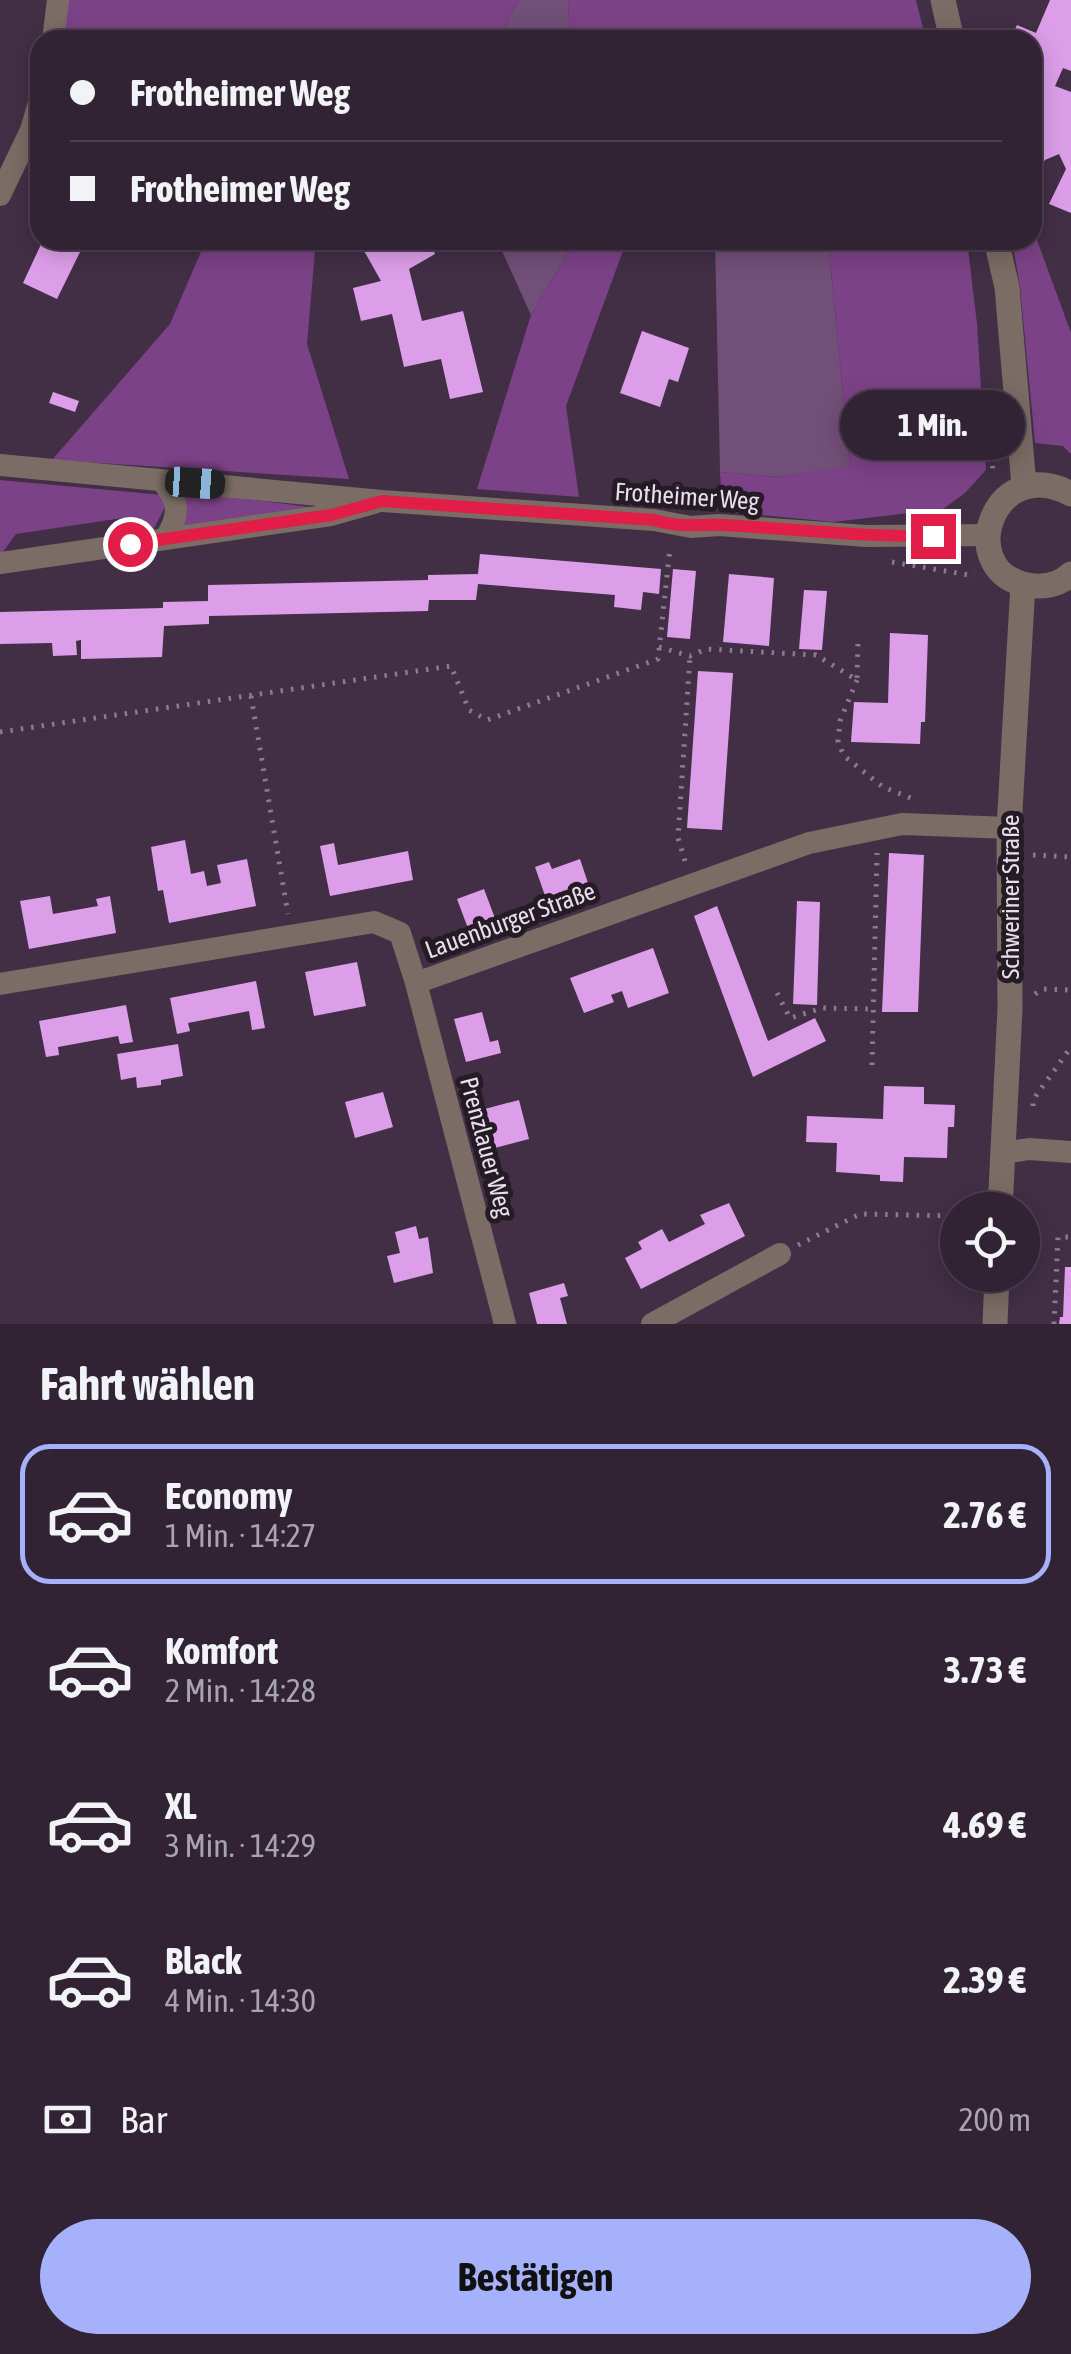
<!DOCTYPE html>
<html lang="de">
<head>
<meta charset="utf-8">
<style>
	:root { --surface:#322334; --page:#3d2f40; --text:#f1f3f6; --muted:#a8a4ac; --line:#4d404f; --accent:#a6b1fc }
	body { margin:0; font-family:"Asap Condensed",sans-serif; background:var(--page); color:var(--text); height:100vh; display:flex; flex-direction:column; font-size:38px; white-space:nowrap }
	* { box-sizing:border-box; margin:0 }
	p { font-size:32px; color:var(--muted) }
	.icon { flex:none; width:55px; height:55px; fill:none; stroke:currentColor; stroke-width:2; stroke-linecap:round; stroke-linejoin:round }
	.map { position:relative; height:1324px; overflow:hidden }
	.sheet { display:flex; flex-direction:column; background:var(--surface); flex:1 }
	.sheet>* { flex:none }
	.guide { position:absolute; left:30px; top:30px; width:1012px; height:220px; border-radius:30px; box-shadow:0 5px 25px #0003,0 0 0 2px var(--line); display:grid; align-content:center; height:220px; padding:0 40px; background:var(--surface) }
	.buttons { position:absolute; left:940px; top:1192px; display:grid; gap:20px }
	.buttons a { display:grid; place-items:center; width:100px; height:100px; border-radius:50%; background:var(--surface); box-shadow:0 5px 25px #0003,0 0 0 2px var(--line); font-size:50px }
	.end { position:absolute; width:45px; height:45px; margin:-22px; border:12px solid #e11d48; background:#fff; box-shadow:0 0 0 5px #fff }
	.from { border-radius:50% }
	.bubble { position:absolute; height:70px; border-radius:35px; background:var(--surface); box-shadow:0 5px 25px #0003,0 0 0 2px var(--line); font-size:32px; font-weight:700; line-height:70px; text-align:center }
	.car { position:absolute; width:30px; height:60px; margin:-30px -15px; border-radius:12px; box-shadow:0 0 8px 2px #0007; background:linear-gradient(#222 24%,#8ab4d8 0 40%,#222 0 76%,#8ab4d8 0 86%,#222 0) }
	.guide b { display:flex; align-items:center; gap:35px; height:95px; font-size:38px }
	.guide b+b { border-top:2px solid var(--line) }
	.guide i { width:25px; height:25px; background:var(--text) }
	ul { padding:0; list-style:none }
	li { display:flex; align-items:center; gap:30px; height:140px; margin:0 20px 15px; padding:0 20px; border:5px solid transparent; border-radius:30px }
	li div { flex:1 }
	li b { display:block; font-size:38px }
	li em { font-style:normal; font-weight:700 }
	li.on { border-color:var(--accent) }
	li>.icon { width:90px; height:90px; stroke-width:1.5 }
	h2 { padding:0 40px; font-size:45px; line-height:120px }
	.pay { display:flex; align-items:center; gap:25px; height:110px; padding:0 40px; font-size:38px }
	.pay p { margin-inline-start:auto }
	.button { display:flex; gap:20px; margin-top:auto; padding:20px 40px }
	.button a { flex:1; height:115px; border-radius:60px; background:var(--accent); color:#111; font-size:40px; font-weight:700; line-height:115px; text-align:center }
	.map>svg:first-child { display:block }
	.green { fill:#724f78 }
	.forest { fill:#7c4287 }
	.building { fill:#dd9ee9 }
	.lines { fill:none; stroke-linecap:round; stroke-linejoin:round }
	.path { stroke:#8b7b8e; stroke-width:5; stroke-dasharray:2.5 8; stroke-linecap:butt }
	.minor { stroke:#7b6c65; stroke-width:22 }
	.tertiary { stroke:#7b6c65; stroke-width:25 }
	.route { stroke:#e11d48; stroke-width:12 }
	.labels { text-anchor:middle; stroke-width:10; stroke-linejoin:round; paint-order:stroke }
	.street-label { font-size:25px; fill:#eadeec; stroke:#241b25 }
</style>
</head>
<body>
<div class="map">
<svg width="1071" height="1324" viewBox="0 0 1071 1324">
	<rect width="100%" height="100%" fill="#422f46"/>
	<path class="green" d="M519 0H568L570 40H497Z
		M497 240H576L531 315Z
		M715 240H828L850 467 778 477 720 472Z"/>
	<path class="forest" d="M66 0H519L497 40H60Z
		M568 0H916L926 40H570Z
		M1033 229 1071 333V454L1063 446 1035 443 1020 287 1012 240H1032Z
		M206 240H316L307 344 349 479 52 460 170 324Z
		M576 240H627L566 406 579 497 477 489 531 315Z
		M828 240H967L977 324 986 470 965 493 943 509 833 522 722 511 720 472 778 477 850 466Z
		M0 480 163 495 165 507 153 530 125 536 136 523 129 517 16 534 0 556Z
		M180 491 311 507 181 532Z"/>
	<path class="building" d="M1050 0H1071V71L1063 68 1055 86 1071 92V213L1049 204 1066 169 1059 154 1045 160 1042 165 1032 161V40H1010L1017 25 1036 33Z
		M43 240H59L81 250 57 299 23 283Z
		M372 240H429L435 254 409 269 422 321 463 311 483 392 450 399 441 359 404 367 392 314 361 321 353 288 381 281 363 249 373 243Z
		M642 331 689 348 678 382 669 379 660 407 620 393Z
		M53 392 79 401 75 412 49 403Z
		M480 554 661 569 659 594 643 592 641 610 614 607 615 595 478 584 476 600H429L428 611 209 616V624L164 626 162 657 81 659V640L76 641 77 655 53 656 52 643 0 644V612L163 608V602L208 601V585L428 580V575L478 574Z
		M673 569 696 571 690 639 667 637Z
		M729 574 774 578 769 646 723 642Z
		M804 590 827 591 822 650 799 649Z
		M890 633 928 635 925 722H921L920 744 851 742 854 702 888 703Z
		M698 671 733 673 722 830 687 828Z
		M185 840 191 874 204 871 207 886 221 883 217 865 247 859 256 906 169 923 163 890 158 891 151 847Z
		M334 843 338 865 408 851 413 880 330 896 320 846Z
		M889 853 924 855 918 1012H882Z
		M580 859 592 895 550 910 535 867 549 862 552 869Z
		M484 889 499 929 472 939 457 899Z
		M50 896 53 914 98 906 96 899 110 896 116 933 29 949 20 901Z
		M797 901 820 902 817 1005 793 1004Z
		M717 906 768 1041 815 1018 826 1041 753 1077 694 916Z
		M653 948 669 993 628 1008 622 991 611 995 614 1002 584 1013 570 978Z
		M357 962 366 1006 314 1016 305 972Z
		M256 981 265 1028 252 1030 249 1011 188 1023 190 1031 177 1034 170 998Z
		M126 1005 133 1042 120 1044 118 1036 58 1047 59 1055 46 1057 39 1021Z
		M482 1012 490 1042 498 1040 501 1053 466 1062 454 1019Z
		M178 1044 183 1076 161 1080V1085L137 1088 136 1077 121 1080 117 1054Z
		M884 1086 924 1087V1104L955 1105 954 1127H948L947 1158 904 1157 903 1182 880 1181V1175L836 1172 837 1143 806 1142 807 1116 883 1119Z
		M383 1092 393 1127 355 1138 345 1102Z
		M519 1100 529 1139 491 1149 481 1110Z
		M729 1203 745 1236 641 1289 625 1258 642 1249 638 1242 662 1229 669 1242 705 1224 700 1215Z
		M416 1226 419 1239 428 1237 433 1273 394 1283 387 1256 400 1253 395 1232Z
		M1065 1267H1071V1324H1059L1060 1317H1063Z
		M564 1283 568 1296 560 1298 567 1324H537L529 1293Z"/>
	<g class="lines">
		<path class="path" d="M990 424 993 475
			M892 562 975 576
			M659 647 690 656 706 649 816 655 857 680 858 642
			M857 680 840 721 838 742 844 756 883 787 913 799
			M251 696 288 914
			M0 732 451 666 469 710 487 720 658 659 670 548
			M1033 855 1071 857
			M685 861 678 838 690 656
			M777 993 790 1018 823 1008 874 1009
			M1035 994 1043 989 1071 990
			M872 1065 877 853
			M1033 1106V1100L1071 1047
			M798 1245 860 1214 958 1216
			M1054 1324 1058 1237H1071"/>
		<path class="minor" d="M53 40 58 0
			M0 195 31 130 40 99
			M0 465 382 501 654 520 691 527 719 525 866 536 988 535
			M162 481C180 502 180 515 165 539
			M0 563 331 515 374 503
			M416 983 505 1324
			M0 984 374 922 400 933 416 983 809 843 902 824 1009 828
			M1003 1153 1029 1149 1071 1152
			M652 1324 780 1254"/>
		<path class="tertiary" d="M943 0 952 40
			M996 240 1007 287 1024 486
			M1071 494C994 452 953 570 1027 585 1043 588 1059 585 1071 574
			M1000 1210 1010 1009 1009 828 1023 584
			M995 1324 997 1275"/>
	</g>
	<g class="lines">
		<path class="route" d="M130 544 331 515 382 501 654 520C678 528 698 524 723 525 794 529 862 537 933 536"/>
	</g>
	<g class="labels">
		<g class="street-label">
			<text transform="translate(687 496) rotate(4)" y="9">Frotheimer Weg</text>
			<text transform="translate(1010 897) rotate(-90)" y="9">Schweriner Straße</text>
			<text transform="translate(510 920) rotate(-20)" y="9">Lauenburger Straße</text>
			<text transform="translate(487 1147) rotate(75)" y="9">Prenzlauer Weg</text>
		</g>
	</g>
</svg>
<div class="buttons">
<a><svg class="icon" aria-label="locate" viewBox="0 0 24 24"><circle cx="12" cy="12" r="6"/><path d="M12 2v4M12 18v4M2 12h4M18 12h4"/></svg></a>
</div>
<i class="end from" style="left:130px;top:544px"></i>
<i class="end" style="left:933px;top:536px"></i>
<div class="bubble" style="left:840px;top:390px;width:185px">1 Min.</div>
<i class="car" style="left:195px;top:483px;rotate:94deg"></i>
<div class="guide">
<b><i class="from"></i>Frotheimer Weg</b>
<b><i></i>Frotheimer Weg</b>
</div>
</div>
<section class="sheet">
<h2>Fahrt wählen</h2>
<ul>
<li class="on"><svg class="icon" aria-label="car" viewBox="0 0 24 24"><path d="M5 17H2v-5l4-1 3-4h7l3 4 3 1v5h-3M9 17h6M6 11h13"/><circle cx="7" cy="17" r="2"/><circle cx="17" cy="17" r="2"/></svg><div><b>Economy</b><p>1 Min. · 14:27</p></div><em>2.76 €</em></li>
<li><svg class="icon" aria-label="car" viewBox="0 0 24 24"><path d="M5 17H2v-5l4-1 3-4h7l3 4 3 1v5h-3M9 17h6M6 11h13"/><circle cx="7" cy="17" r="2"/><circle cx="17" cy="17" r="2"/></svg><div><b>Komfort</b><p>2 Min. · 14:28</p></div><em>3.73 €</em></li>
<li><svg class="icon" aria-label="car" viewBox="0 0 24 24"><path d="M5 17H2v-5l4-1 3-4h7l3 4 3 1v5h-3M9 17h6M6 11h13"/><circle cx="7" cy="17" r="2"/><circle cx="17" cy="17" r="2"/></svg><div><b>XL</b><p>3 Min. · 14:29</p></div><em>4.69 €</em></li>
<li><svg class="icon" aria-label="car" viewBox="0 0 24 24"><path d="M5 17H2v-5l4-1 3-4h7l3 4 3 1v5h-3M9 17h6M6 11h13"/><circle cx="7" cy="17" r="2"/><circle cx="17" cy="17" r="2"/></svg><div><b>Black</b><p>4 Min. · 14:30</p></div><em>2.39 €</em></li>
</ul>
<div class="pay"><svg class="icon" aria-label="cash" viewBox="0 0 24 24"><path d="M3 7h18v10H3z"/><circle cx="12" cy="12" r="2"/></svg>Bar<p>200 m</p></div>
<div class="button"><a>Bestätigen</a></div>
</section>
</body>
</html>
